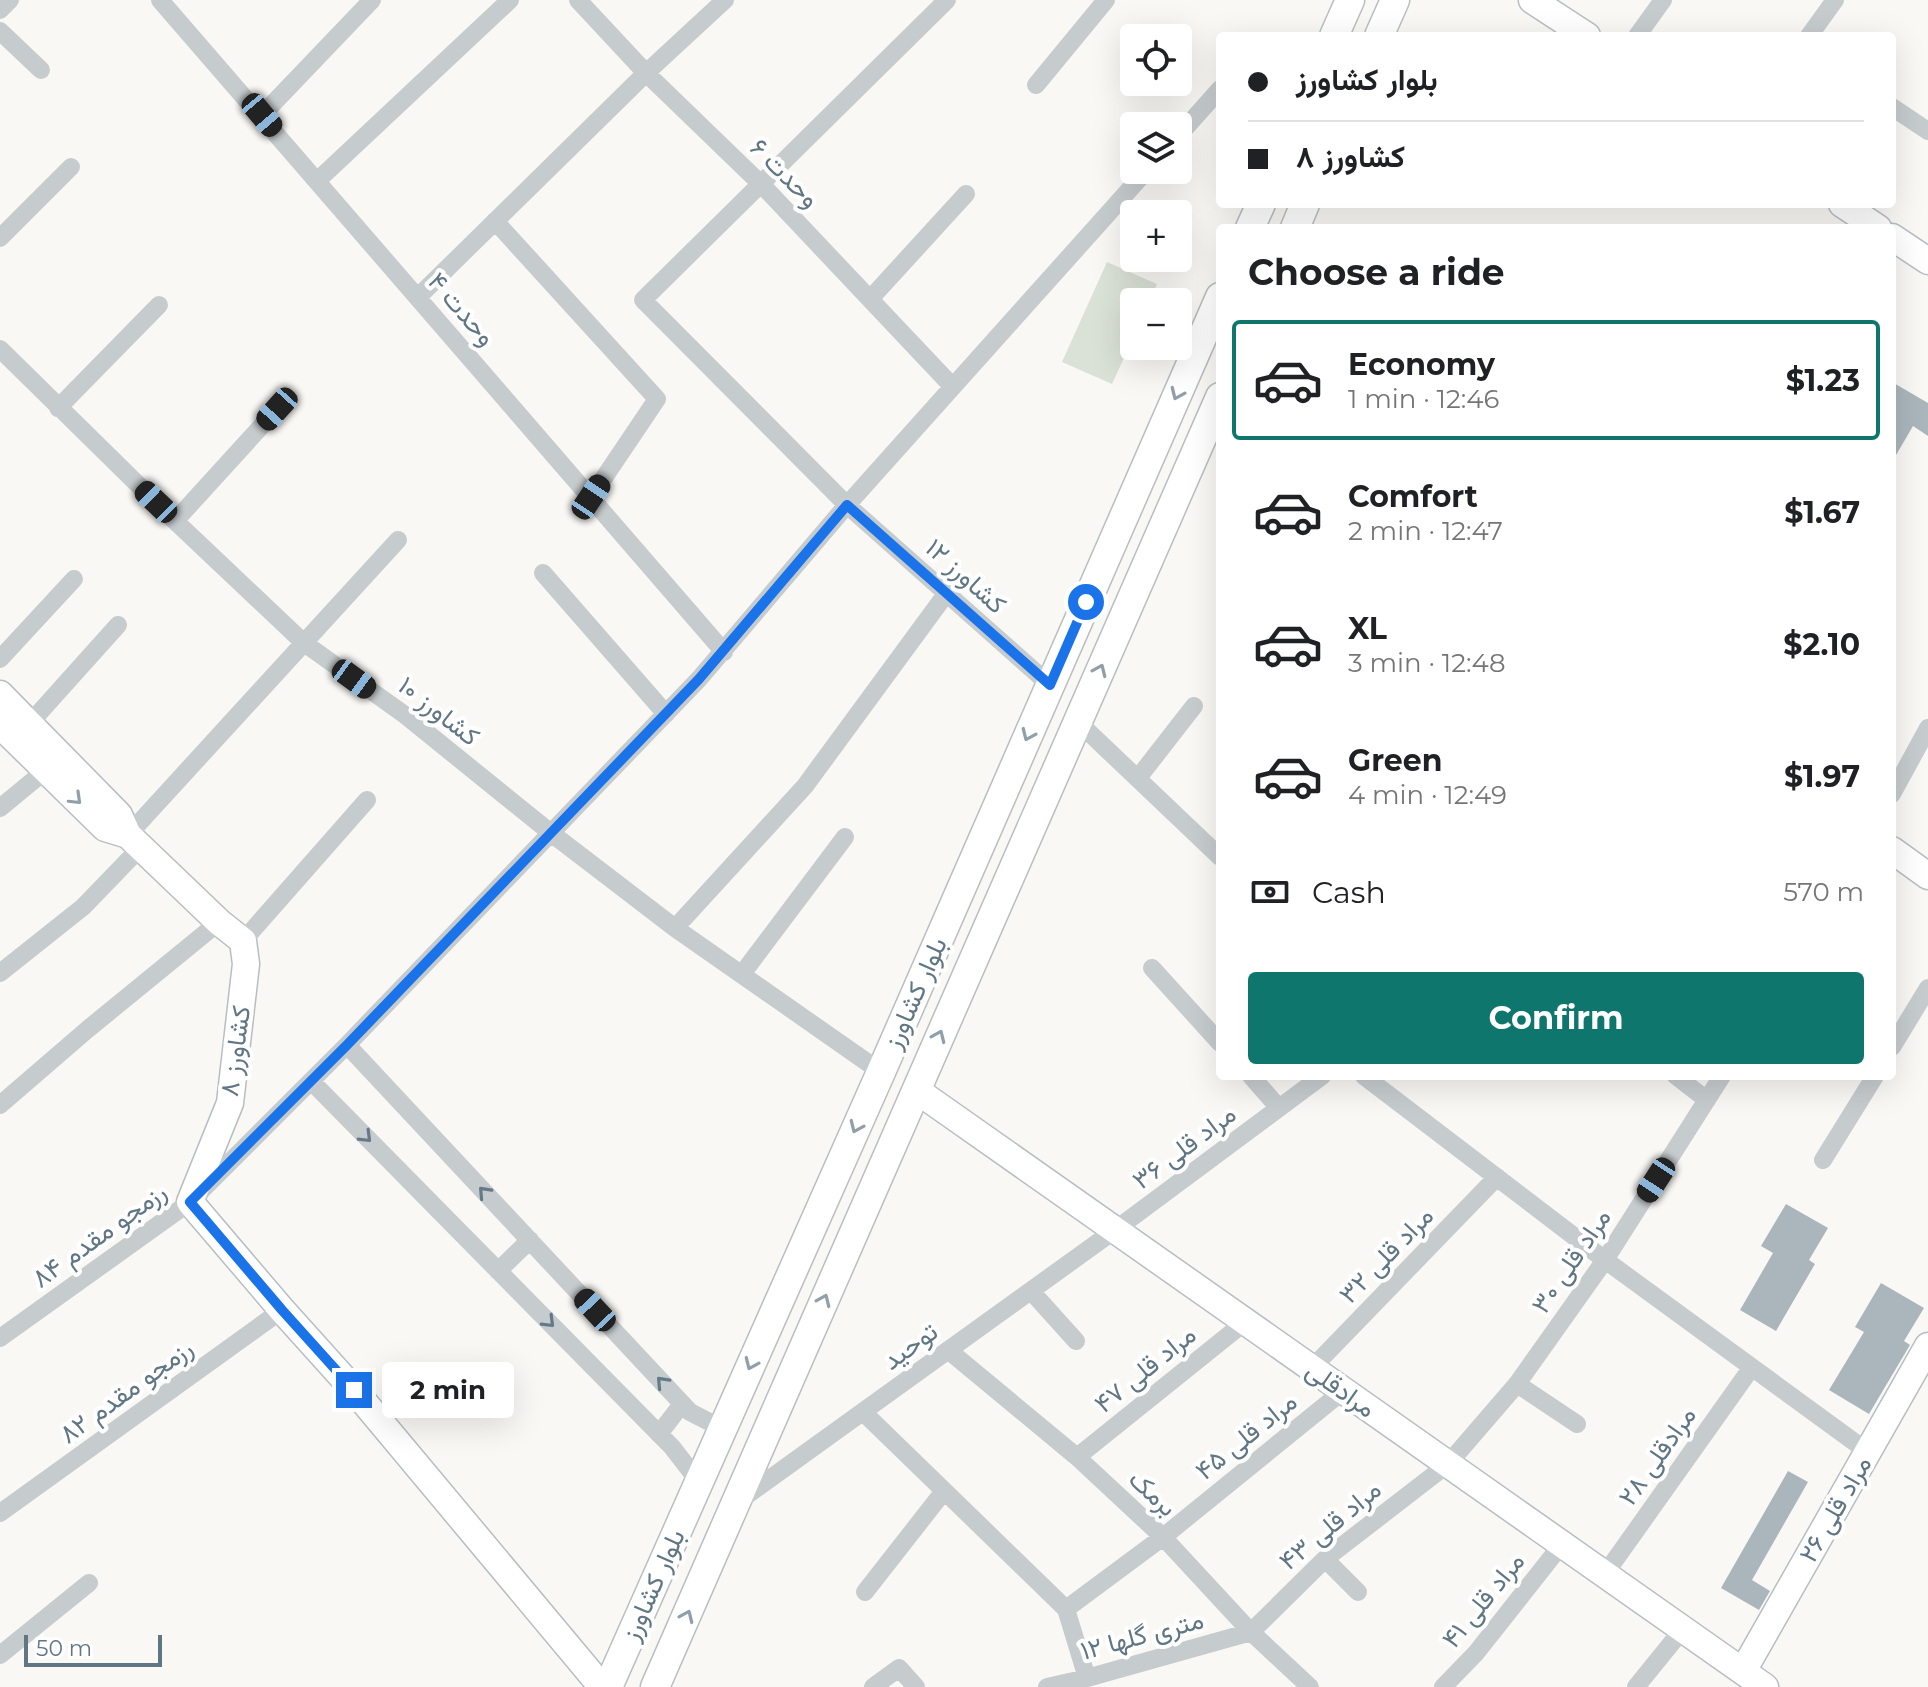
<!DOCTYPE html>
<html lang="en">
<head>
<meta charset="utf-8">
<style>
	:root { --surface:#fff; --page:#f6f6f6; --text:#202124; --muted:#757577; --line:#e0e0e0; --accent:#0f766e }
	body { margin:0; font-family:Montserrat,Vazirmatn,sans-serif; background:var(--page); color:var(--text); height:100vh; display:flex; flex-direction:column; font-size:30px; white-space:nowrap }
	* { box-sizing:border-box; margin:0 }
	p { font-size:26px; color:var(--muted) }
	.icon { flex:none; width:44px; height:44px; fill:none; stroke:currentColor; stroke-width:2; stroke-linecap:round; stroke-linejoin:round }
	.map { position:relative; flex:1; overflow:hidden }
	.side { position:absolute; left:1216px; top:224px; width:680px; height:856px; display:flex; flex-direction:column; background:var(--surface); border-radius:8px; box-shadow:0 8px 32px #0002 }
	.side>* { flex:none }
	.banner { position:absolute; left:1216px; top:32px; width:680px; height:176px; border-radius:8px; box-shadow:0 8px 32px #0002; display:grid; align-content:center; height:176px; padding:0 32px; background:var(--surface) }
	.controls { position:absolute; left:1120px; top:24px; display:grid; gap:16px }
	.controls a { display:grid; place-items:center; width:72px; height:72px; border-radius:8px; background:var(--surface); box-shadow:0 8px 32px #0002; font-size:40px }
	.scale { position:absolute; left:24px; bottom:20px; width:138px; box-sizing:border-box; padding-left:8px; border:4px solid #607684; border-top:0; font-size:22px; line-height:28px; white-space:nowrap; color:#607684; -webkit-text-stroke:6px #fff; paint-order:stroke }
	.end { position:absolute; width:36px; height:36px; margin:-18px; border:10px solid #1a73e8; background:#fff; box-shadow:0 0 0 4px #fff }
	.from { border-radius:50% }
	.bubble { position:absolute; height:56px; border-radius:8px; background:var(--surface); box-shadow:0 8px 32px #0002; font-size:26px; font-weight:700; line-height:56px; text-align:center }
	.car { position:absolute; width:24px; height:48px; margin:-24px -12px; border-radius:10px; box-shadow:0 0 6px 2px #0007; background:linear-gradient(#222 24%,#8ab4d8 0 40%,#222 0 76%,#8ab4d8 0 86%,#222 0) }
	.banner b { display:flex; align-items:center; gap:28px; height:76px; font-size:30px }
	.banner b+b { border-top:2px solid var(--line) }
	.banner i { width:20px; height:20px; background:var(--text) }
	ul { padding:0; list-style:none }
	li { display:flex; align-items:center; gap:24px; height:120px; margin:0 16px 12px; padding:0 16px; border:4px solid transparent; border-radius:8px }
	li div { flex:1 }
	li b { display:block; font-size:30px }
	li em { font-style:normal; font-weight:700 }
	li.active { border-color:var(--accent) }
	li>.icon { width:72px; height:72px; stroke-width:1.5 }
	h2 { padding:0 32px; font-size:36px; line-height:96px }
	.pay { display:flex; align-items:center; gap:20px; height:88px; padding:0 32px; font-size:30px }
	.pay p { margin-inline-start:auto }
	.primary-button { display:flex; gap:16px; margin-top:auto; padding:16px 32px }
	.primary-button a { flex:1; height:92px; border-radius:8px; background:var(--accent); color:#fff; font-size:32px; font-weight:700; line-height:92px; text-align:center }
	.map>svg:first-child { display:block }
	.green { fill:#dae1d6 }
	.building { fill:#abb6bc }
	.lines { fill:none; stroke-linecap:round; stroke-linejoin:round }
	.secondary-casing { stroke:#b7bec3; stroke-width:29 }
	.primary-casing { stroke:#b8bec1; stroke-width:31 }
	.street { stroke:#c6cbce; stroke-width:18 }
	.secondary { stroke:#fff; stroke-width:26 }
	.primary { stroke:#fff; stroke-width:28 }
	.oneway { stroke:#909fa9 }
	.oneway2 { stroke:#657a88 }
	.route { stroke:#1a73e8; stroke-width:10 }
	.labels { text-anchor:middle; stroke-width:8; stroke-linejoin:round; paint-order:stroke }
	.street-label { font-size:26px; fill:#607684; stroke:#fff }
</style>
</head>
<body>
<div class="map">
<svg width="1928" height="1687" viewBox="0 0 1928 1687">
	<rect width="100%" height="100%" fill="#f9f8f5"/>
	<path class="green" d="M1107 262 1157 284 1149 302H1134V336L1112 384 1062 362Z"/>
	<path class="building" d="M1892 382 1928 403V436L1913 426 1892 462Z
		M1786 1204 1828 1228 1809 1260 1815 1264 1776 1331 1740 1310 1773 1253 1761 1246Z
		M1881 1283 1924 1308 1904 1341 1910 1345 1869 1414 1829 1390 1864 1332 1855 1327Z
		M1788 1471 1808 1482 1752 1580 1770 1591 1759 1610 1721 1588Z"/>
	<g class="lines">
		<g class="secondary-casing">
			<path id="secondary" d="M1532 0 1587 36
				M1842 204 1878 228
				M1892 237 1928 261
				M0 694 119 815 128 835 219 922 243 941 246 964 230 1103 190 1202 282 1310 354 1390 602 1687
				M0 725 105 828 128 835
				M1892 850 1928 876
				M916 1090 1765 1687
				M1743 1671 1928 1346"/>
		</g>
		<g class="primary-casing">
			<path id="primary" d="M1334 36 1350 0
				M1379 36 1395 0
				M1250 228 1261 204
				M1295 228 1305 204
				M608 1687 881 1072 1220 297
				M655 1687 1220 397"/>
		</g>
		<path class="street" d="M160 0 724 652
			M578 0 646 73 762 185 952 386
			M947 0 643 300 847 505 1050 685
			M0 10 10 0
			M0 31 41 70
			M1637 36 1663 0
			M1809 36 1835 0
			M1036 85 1106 0
			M1892 107 1928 131
			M262 115 372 0
			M1178 136 1220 89
			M317 181 510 0
			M495 221 657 399 591 497
			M0 238 71 167
			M418 297 646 73 725 0
			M870 299 966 194
			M0 349 175 521 304 643 405 715 551 833 675 928 881 1072
			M58 408 159 305
			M175 521 277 409
			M543 573 666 714
			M0 659 74 579
			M1077 721 1220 857
			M30 723 118 625
			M1138 778 1194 706
			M1892 794 1928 728
			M0 808 46 770
			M128 835 398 540
			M675 928 805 786 946 594
			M243 941 367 800
			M1152 968 1220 1043
			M0 973 83 907 142 846
			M742 974 845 837
			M347 1045 690 1412 723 1429
			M1892 1047 1928 988
			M1251 1076 1279 1108
			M1364 1076 1605 1260 1868 1452
			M1676 1076 1707 1100
			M311 1081 672 1447 699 1482
			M0 1105 88 1029 219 922
			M1823 1160 1875 1076
			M498 1271 530 1240
			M1031 1291 1076 1341
			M0 1338 190 1202 347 1045 699 679 847 505 1147 170
			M948 1350 1077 1457 1163 1537 1251 1632 1310 1687
			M1312 1368 1497 1177
			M1517 1384 1577 1424
			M863 1412 1066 1609 1087 1678
			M659 1434 682 1404
			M1077 1457 1245 1322
			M739 1501 1115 1230 1322 1076
			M0 1513 282 1310
			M1325 1559 1358 1592
			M1605 1574 1752 1367
			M865 1592 944 1491
			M1066 1609 1163 1537 1343 1391
			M0 1655 89 1583
			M873 1687 899 1668 916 1687
			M1047 1687 1087 1678 1251 1632 1325 1559 1448 1464 1517 1384 1605 1260 1722 1076
			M1443 1687 1476 1653 1562 1544
			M1636 1687 1683 1629"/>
		<use href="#secondary" class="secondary"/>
		<use href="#primary" class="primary"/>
	</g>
	<defs><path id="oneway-chevron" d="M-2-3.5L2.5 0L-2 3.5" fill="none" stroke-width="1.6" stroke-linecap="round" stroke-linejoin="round" transform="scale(2)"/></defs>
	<g class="oneway">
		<use href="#oneway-chevron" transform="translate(1177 394) rotate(114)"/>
		<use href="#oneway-chevron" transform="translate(1100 670) rotate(-66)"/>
		<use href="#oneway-chevron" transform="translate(1028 735) rotate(114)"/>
		<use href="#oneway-chevron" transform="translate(76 799) rotate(44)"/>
		<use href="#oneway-chevron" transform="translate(939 1036) rotate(-66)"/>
		<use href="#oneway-chevron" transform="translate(856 1127) rotate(114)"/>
		<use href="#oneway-chevron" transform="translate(824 1300) rotate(-66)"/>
		<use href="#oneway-chevron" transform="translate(751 1364) rotate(114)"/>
		<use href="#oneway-chevron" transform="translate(687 1616) rotate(-66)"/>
	</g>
	<g class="oneway2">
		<use href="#oneway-chevron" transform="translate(366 1137) rotate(45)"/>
		<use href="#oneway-chevron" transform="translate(484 1192) rotate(-133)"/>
		<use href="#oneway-chevron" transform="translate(549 1322) rotate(45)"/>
		<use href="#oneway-chevron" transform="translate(662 1382) rotate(-133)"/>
	</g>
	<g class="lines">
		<path class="route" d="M354 1390 282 1310 190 1202 347 1045 699 679 847 505 1050 685 1086 602"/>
	</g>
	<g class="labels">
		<g class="street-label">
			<text transform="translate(785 173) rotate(45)" y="9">وحدت ۶</text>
			<text transform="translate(462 309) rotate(49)" y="9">وحدت ۴</text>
			<text transform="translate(966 576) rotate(42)" y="9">کشاورز ۱۲</text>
			<text transform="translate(439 711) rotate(38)" y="9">کشاورز ۱۰</text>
			<text transform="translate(915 993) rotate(-66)" y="9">بلوار کشاورز</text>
			<text transform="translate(235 1051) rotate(-82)" y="9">کشاورز ۸</text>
			<text transform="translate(1184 1147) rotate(-37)" y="9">مراد قلی ۳۶</text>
			<text transform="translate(99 1235) rotate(-36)" y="9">رزمجو مقدم ۸۴</text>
			<text transform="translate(1386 1255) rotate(-46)" y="9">مراد قلی ۳۲</text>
			<text transform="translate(1571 1261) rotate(-56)" y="9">مراد قلی ۳۰</text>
			<text transform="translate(910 1346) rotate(-36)" y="9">توحید</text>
			<text transform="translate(1145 1369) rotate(-39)" y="9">مراد قلی ۴۷</text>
			<text transform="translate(1341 1389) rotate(35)" y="9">مرادقلی</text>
			<text transform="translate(126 1391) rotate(-36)" y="9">رزمجو مقدم ۸۲</text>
			<text transform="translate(1246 1436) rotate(-39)" y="9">مراد قلی ۴۵</text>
			<text transform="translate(1657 1456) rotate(-55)" y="9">مرادقلی ۲۸</text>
			<text transform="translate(1153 1493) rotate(43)" y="9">برمک</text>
			<text transform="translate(1835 1509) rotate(-60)" y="9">مراد قلی ۲۶</text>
			<text transform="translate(1330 1525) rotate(-40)" y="9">مراد قلی ۴۳</text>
			<text transform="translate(653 1585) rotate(-66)" y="9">بلوار کشاورز</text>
			<text transform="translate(1483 1600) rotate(-51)" y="9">مراد قلی ۴۱</text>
			<text transform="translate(1142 1635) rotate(-15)" y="9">۱۲ متری گلها</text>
		</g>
	</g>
</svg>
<div class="controls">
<a><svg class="icon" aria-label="locate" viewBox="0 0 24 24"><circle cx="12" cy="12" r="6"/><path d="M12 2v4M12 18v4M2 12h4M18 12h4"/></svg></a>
<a><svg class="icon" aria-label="layers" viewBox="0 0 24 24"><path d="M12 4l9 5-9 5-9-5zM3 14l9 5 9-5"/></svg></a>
<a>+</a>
<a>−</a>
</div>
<div class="scale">50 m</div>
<i class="end from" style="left:1086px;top:602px"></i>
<i class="end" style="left:354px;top:1390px"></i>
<div class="bubble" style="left:382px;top:1362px;width:132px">2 min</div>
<i class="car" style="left:262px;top:115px;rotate:140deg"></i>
<i class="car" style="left:277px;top:409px;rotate:222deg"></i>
<i class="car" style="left:591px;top:497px;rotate:34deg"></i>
<i class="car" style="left:156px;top:502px;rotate:314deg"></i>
<i class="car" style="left:354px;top:679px;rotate:126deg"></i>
<i class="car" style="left:1656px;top:1180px;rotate:213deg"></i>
<i class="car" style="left:595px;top:1310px;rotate:317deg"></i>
<div class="banner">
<b><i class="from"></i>بلوار کشاورز</b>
<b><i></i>کشاورز ۸</b>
</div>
<section class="side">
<h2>Choose a ride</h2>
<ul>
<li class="active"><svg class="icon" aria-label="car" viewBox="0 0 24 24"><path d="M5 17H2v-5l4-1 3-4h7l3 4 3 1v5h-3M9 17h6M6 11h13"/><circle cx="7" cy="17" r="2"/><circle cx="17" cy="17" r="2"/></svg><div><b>Economy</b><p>1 min · 12:46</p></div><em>$1.23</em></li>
<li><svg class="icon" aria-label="car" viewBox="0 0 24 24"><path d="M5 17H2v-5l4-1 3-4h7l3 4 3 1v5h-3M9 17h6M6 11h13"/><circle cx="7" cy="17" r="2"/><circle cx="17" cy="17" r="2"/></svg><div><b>Comfort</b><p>2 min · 12:47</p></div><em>$1.67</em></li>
<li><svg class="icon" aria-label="car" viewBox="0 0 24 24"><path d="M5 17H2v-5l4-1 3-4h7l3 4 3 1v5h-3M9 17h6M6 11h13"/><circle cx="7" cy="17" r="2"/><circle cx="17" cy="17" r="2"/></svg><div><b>XL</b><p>3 min · 12:48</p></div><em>$2.10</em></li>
<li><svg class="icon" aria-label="car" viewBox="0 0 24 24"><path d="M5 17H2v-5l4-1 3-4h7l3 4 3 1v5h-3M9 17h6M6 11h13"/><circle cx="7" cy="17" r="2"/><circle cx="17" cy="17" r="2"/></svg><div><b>Green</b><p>4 min · 12:49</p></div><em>$1.97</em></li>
</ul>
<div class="pay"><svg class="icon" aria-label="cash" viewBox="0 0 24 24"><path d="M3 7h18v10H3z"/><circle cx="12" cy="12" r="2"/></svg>Cash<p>570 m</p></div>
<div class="primary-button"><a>Confirm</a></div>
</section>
</div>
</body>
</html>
